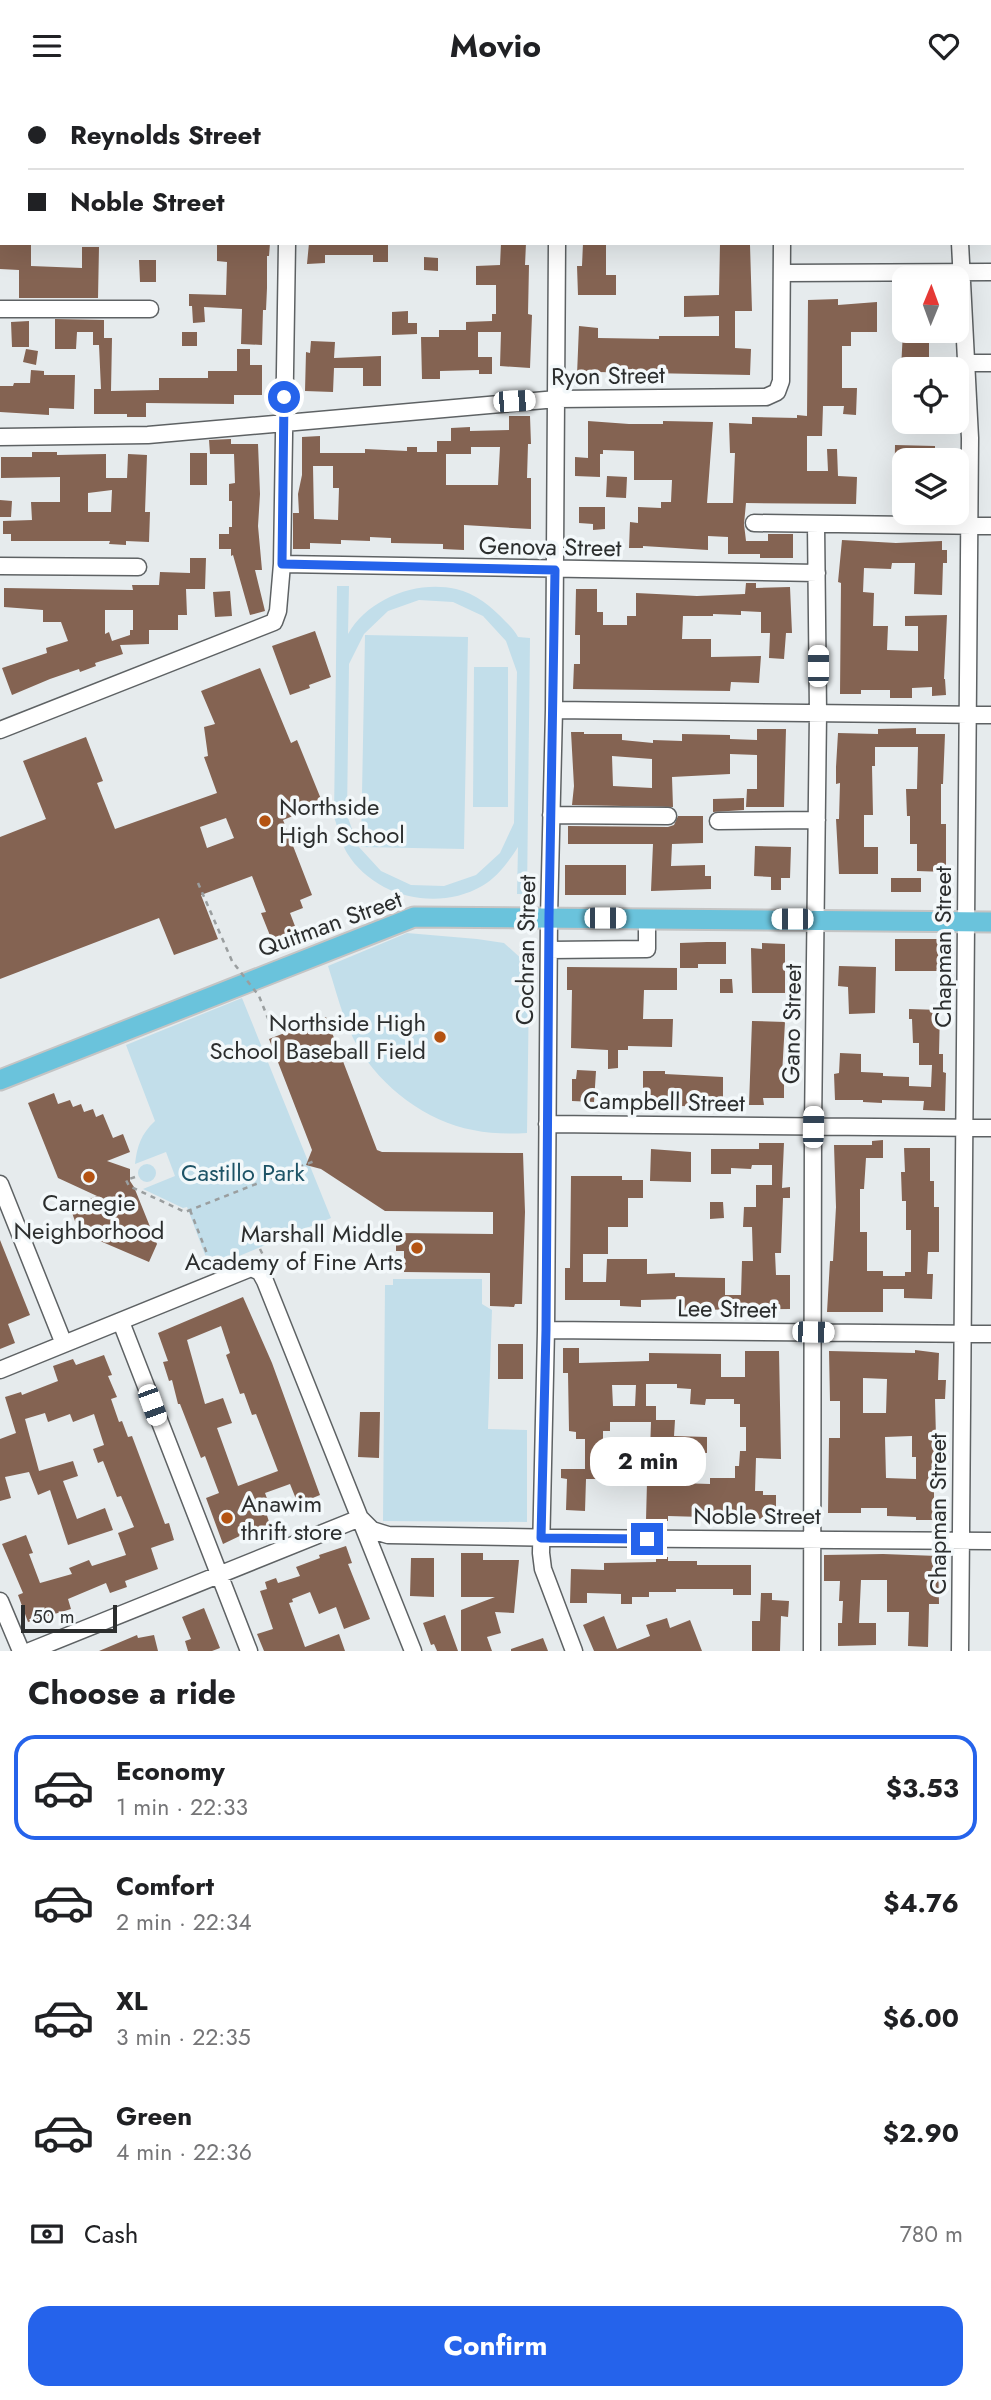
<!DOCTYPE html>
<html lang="en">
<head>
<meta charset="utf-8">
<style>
	:root { --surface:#fff; --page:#f2f2f2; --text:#202124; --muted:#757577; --line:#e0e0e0; --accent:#2563eb }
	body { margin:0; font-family:Jost,sans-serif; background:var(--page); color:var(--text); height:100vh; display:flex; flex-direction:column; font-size:26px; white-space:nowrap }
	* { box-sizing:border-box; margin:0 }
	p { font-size:23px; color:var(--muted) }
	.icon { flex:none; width:38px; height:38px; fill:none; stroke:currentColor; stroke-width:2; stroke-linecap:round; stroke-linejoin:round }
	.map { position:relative; height:1560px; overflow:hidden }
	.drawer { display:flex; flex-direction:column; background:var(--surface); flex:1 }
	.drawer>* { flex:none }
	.guide { position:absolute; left:0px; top:0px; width:992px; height:154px; box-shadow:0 7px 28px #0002; display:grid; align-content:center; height:154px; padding:0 28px; background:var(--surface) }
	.needle { width:46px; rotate:1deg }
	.tools { position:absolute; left:892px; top:175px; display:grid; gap:14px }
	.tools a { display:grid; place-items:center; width:77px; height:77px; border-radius:14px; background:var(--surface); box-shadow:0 7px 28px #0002; font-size:35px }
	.scale { position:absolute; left:21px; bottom:18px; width:96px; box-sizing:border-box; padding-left:7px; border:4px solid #2c2e2e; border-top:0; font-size:19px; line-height:24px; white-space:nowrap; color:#2c2e2e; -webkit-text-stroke:5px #f3f8fa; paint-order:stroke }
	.end { position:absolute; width:32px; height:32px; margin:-16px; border:9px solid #2563eb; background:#fff; box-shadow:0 0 0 4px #fff }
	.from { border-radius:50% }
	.bubble { position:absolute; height:49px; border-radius:21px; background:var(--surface); box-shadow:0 7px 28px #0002; font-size:23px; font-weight:700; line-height:49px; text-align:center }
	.car { position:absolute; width:21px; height:42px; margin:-21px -10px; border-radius:9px; box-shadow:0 0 5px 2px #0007; background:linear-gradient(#fff 24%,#345 0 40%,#fff 0 76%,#345 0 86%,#fff 0) }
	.guide b { display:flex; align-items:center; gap:24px; height:66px; font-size:26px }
	.guide b+b { border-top:2px solid var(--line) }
	.guide i { width:18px; height:18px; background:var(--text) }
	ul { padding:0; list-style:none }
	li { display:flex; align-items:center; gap:21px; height:105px; margin:0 14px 10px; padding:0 14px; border:4px solid transparent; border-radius:21px }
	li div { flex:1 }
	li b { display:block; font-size:26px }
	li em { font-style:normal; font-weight:700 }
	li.on { border-color:var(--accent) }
	li>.icon { width:63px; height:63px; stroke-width:1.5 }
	h2 { padding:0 28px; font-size:32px; line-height:84px }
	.pay { display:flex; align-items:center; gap:18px; height:77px; padding:0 28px; font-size:26px }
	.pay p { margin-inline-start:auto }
	.primary-button { display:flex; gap:14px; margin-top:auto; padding:14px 28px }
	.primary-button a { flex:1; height:80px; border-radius:21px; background:var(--accent); color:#fff; font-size:28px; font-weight:700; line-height:80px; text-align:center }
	header { display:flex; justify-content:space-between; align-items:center; height:91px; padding:0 28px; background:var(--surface); font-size:32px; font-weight:700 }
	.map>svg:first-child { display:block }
	.green { fill:#c2deea; fill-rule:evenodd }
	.building { fill:#846352; fill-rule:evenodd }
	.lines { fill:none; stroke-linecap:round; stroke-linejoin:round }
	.minor-casing { stroke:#5e6264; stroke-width:19 }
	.major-casing { stroke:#c4c4c4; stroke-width:23 }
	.path { stroke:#9a9e9f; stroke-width:2.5; stroke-dasharray:5 5; stroke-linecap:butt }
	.minor { stroke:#fff; stroke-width:16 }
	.major { stroke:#6ac3dc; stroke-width:19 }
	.path-bridge { stroke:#9a9e9f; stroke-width:2.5; stroke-dasharray:5 5; stroke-linecap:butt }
	.route { stroke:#2563eb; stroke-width:9 }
	.poi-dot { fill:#b45312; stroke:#f3f8fa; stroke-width:2.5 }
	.labels { text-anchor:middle; stroke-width:7; stroke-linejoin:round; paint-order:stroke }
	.street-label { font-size:24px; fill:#2c2e2e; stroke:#f3f8fa }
	.poi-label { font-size:24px; fill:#2c2e2e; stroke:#f3f8fa; text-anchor:start }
	.park-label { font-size:24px; fill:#1d5366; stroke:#f3f8fa }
</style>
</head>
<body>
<header><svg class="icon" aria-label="menu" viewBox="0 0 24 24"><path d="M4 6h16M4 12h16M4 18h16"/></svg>Movio<svg class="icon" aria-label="heart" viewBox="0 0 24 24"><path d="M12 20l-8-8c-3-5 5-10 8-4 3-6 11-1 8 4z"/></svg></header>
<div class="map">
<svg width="991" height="1560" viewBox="0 0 991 1560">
	<rect width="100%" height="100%" fill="#e6ebed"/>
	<path class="green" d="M337 495H349L348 543C368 508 416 489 456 498 475 502 492 516 505 530 510 535 515 540 518 546L530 547 527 803H517L518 756C509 770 497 787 482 795 437 821 374 806 347 762 341 752 338 737 334 726ZM419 509 453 511 483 525 506 550 517 581 514 732 500 762 476 784 444 795 411 794 381 780 358 755 347 724 349 573 364 543 388 520Z
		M365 544 468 546 464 758 361 756Z
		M474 576H508V716H473Z
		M407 842 477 848 504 852 525 871 529 896 527 1042C509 1043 491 1043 473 1039 427 1031 381 996 358 956 343 931 337 902 328 875Z
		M242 907 331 1127 210 1177 187 1116 183 1117 143 1098 175 1085 166 1061 135 1073C137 1055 141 1043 155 1030L126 954Z
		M138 1082a9 9 0 1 1 18 0a9 9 0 1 1-18 0Z
		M393 1188H482V1213L492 1219 488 1338 527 1339V1431L383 1430 385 1194H393Z"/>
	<path class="building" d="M0 152H31V175L82 177V156H99L98 207H19V179L0 178Z
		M217 152H270L269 165H267V197L266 219H263L262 254 241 253 242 218 204 216 205 231 193 232 192 215H189V203L226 204 227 171 217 170Z
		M309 152H388V171H373V164H325V172L307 173Z
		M501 152H526L525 174H529L528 223 532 224 530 277 500 275 501 241H478V266H492V283H479V279L440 280V288H422L421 246H439V239H466V231L492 230V223H496V194H476V175L500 174Z
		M583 152H606V184H616V204H578L577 175H582Z
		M720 153 750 154 752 220H735V257L751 258 750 284 597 281V284L590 285 577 284 579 235 598 237V247L659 248V245H719V225L684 226V205L719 204Z
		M424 166 438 167V180L424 179Z
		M139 169H156V191H140Z
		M838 208V214L877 211V241H851V255H842V297H857L856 324 843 323 844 315H823L822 345H807V380H828L827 358H837L838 385 857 386 856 413 746 412 744 433 746 450H768V443H793V467H760V463H728V446L708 445V459L643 455V457H629L630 431 638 432V416L661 417V411H671L672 389H634V360L603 359V363H600V386L575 385V366L588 367V330L629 333H663V330L713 331 707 412H733L735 362H730L729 332 752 333V326L797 327V324L807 325 808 209Z
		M408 220V232H417V243L392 244V221Z
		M55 228 104 229V247H112L111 300 159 299V287H208V280H237V258H250V274H262V304H234V313L146 312V326H127V323H94V298H101L99 254H93V241H77L76 258H55Z
		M29 230V256H12L11 231Z
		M903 240H933V250H929V278H901Z
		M182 241H197V255H182Z
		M311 250 335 251 334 267 381 265V295H363V277H334L333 301 305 300 306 261 310 262Z
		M26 258 38 260 36 274 23 271Z
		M31 279 44 280V284H75L74 318 49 317V324L0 321V295H13L14 292H30Z
		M509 325H530L531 353H528L527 387H531V438L464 434V459L443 458V453L391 452V447L370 446V450L341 449V453L310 452V458H293V422H299L298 403 302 384V346L320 345V362H365V358L407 360V356H417V361H437V350H451V337L470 336V340L509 339ZM471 356H500L498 394H446V363H471ZM313 375H333V397H339L338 429 314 428Z
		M231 348V353H258L260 403 258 435 262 479H255L265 520 250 524 233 464 231 465V458H219V443H229V436H232V410H229V393L235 392 234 363H210L209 349Z
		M895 354 935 355V369H905V414H894Z
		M32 361H57V364L106 363V387H127L128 363 147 364 145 421H150L149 451 126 450V454L109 453 110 450H11V443H3V430L32 429 31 411H60V386L1 387V366H32ZM112 399 111 421H88V402Z
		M190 362H207V394H190Z
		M607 385 627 386 626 407 606 406Z
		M0 409 12 410 11 426H0Z
		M579 416H605V438L593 439V433L579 432Z
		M842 449 896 452 942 450V459H947V472H943L942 504 914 503 915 472H892L891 478 864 477 863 501 874 502 873 535H888L887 559 918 560V535H905V525L947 524 944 588H945L946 604 932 605V596L912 597V607H890V599H861V603H840L841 492 838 491Z
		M190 467H206L205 498H186L187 524H178V539H149V553L120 554 123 563 95 572 96 575 80 581 79 578 50 588 12 604 2 577 47 562 46 557 68 550 61 531H43V519L4 516V497L133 499 132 494H159L160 481 190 482ZM105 519H133V539H130V544L112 550 109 541 105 543Z
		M746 492H756V497L790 496 792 542H786L784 568 769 567 770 542H761V521L741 520V524L713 523V525H683L682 548H711V566L761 565 759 592 731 591 730 600 573 598 574 573H580V544H575L576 498H597V521H603V534H627V525H636V502L697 505 745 503Z
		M230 500 232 525 215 526 213 501Z
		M315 540 331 586 309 594 310 597 290 604 272 555Z
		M260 577 291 652 297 649 323 713 283 729 312 804 300 809 303 817 290 822 298 843 273 852 261 822 266 821 252 785 201 804 218 848 174 864 159 827 0 888V746L46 728 23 670 86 646 103 690 97 692 115 738 217 702 204 666 208 665 204 636 215 633 201 600ZM226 727 234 747 207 757 200 736Z
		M916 637V643H945L943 693H941V733H946V781L917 780V753H910V725H907L906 698H917L918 656H875V675H872L873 724H864V756H878V783H839L836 728H839L840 692 836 693V676L838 642 878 643V638Z
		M757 638H786L784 716H746L747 698H757V664L730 663V683L672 686 673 716 572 714 574 695 571 641H584V643H622V649L653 652V649L682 650V643L730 644V648L757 649ZM612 665 652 668V697L613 695Z
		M744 707V719L713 721V708Z
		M678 725H703V752L672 753 671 775 705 774V785H711V798L651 800 653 753H568V735L668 736 674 734Z
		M755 755 791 756 790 787H781V799H771V786L754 785Z
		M565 774H626V804H565Z
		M891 787H921V801H891Z
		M895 848H948V880H895Z
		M707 851H726V873H698V877H680V852Z
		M762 852 785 853V902H752L751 857 762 858Z
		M839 875 876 876 875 922 849 923 848 896 838 895Z
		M567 876 677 877V899H644L643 928H673L672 956 628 955V959H618V977L608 978V959L571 957 572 899H567Z
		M720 888H732L733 902H720Z
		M909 918 940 919 939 963H943V981L946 982 945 1020 923 1019 924 1010 882 1009V1012L863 1011V1009H835L834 983 839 982 840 962 861 963V981L883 982V985L909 986V995L931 996 932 974H919V952H913L912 928H909Z
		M326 926 377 1059 382 1061 523 1062 525 1121 522 1213H515L514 1216 490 1215V1182L404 1181V1160H396V1142L493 1143V1121L385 1120 321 1078 306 1074 312 1059 269 948Z
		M752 930 785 931 782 984H784V1007H763L764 1014H749Z
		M577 979 596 980 594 1011 572 1010V988H576Z
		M643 980H665V983L723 986V1016L679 1015V1011H643Z
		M54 1002 58 1013 70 1009 73 1016 81 1013 84 1021 93 1018 96 1026 103 1023 113 1047 123 1043 130 1061 107 1070 130 1078V1090L134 1096 157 1153 149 1171 79 1141 82 1136 76 1133 70 1116 97 1105 58 1087 28 1012Z
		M883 1049V1067H866L864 1098H860V1141H867V1180H883V1185H905V1181H911V1139H906V1110H902L901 1081H905L904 1057H930V1090H934V1116H939V1161H928L927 1183H933L932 1208 904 1207V1198H883V1221H827L830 1170H833L836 1116 834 1054H872V1050Z
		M759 1052H784L782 1097 790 1096V1107H783L781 1162H775L776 1184H790V1218L680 1219 681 1208 641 1209V1216L620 1215V1209H565V1177H570L571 1085H622V1089H643V1107H628V1136H608V1163H583V1191H606L607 1168H647V1183L675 1182V1186L725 1187V1204H741L742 1170H753L752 1136H743L744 1116H756V1094H772V1074H752L751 1078 731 1077V1083H711V1058H759Z
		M651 1058 691 1061V1091L650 1090Z
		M710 1111H723L724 1127 710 1128Z
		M0 1149 30 1224 8 1233 15 1252 0 1258Z
		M243 1206 272 1272 320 1404 298 1413 290 1393 265 1402 269 1413 264 1415 270 1434 246 1442 223 1453 206 1407 219 1402 205 1365 201 1367 180 1313H178L172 1289 169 1290 163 1271 168 1270 158 1242ZM221 1235 230 1262 226 1264 240 1303 244 1302 252 1324 256 1323 278 1380 238 1395 217 1337 232 1332 223 1307 205 1313 187 1249Z
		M498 1253H523V1288H498Z
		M563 1257H579V1272L649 1270V1262L721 1263V1286H745V1260H779L781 1368 756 1367 755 1400H763V1404H776V1428L668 1425V1430L646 1429 647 1391 710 1393V1387H735V1375H739L740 1360H746V1336H740V1313H734V1308H706L705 1314 690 1313 691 1298 677 1297V1293H646V1315H656V1329H675L674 1345 707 1346V1362L650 1361 651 1331H610V1340H603V1373H625V1388H586L585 1420 566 1419 567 1388 561 1387V1378H585V1348H576V1341L569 1340 568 1282H563ZM612 1294H636L635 1315H613Z
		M915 1259 939 1262 938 1289H946L945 1308H935L936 1347H939V1366H934V1429H916V1426L887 1425V1417H861V1422H828L829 1347H840V1310H830L829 1260 915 1262ZM863 1287 887 1288 886 1322H863ZM912 1345V1366H916V1388L886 1387 885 1346Z
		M104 1264 112 1284 108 1285 117 1306 111 1308 119 1331 122 1330 128 1346 132 1345 165 1433 169 1432 174 1449 151 1457 158 1478 125 1490 127 1496 110 1502 106 1492 68 1508 71 1518 28 1531 18 1504 23 1502 2 1453 26 1444 33 1462 29 1463 40 1492 72 1483 69 1477 89 1469 92 1475 126 1464 118 1442 134 1436 121 1405 117 1406 103 1370 98 1372 93 1358 104 1354 94 1323 73 1331 70 1323 48 1331 45 1322 25 1328 39 1380 73 1370 78 1385 63 1390 77 1428 105 1417 113 1439 68 1454 50 1399 38 1404 29 1381 5 1386 11 1407 0 1410V1348L16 1342 5 1306 21 1301 22 1304 58 1290 53 1275 73 1268 76 1274Z
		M360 1321H380L379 1367 358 1366Z
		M346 1455 352 1472 348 1473 370 1528 344 1538 336 1516 319 1523 310 1501 292 1508 293 1511 289 1512 305 1556 339 1543 345 1560H264L257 1543 273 1538 260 1500 267 1498 265 1491 276 1487 278 1492 300 1485 296 1476 320 1467 319 1464Z
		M461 1462H483V1469H519L514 1522 495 1521 501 1542 487 1546 492 1560H461V1519L495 1506H461Z
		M883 1463 938 1465 939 1513H929L928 1556 908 1555 909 1521H887V1489H861L859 1532H876V1554L838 1555V1532H842L843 1510H839L840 1490H824V1464Z
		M656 1466H668V1470H697V1474H751V1504H733V1498H676V1501H649V1506H632V1513H621V1503L587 1502V1512H570L571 1478 604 1479V1472L656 1471Z
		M411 1467H434V1506L410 1505Z
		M761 1502H772V1509L789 1510 788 1526 781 1525 780 1560H752V1530H760Z
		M204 1517 220 1557 212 1560H188L185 1550 191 1548 182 1526Z
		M445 1524 458 1560H437L434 1553 431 1554 423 1532Z
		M604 1525 617 1558 650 1545 646 1534 667 1527 670 1537 690 1529 702 1560H594L583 1534Z
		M137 1544 138 1547 154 1544 158 1560H99Z
		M543 1547 548 1560H511V1558Z"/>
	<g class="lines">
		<g class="minor-casing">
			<path id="minor" d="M782 0V2
				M96 2V0
				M247 2V0
				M402 2V0
				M559 2V0
				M834 2 991 1
				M0 94H2
				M557 152 554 619 549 826 546 1239 541 1462 543 1478 574 1560
				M960 152 970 347 960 1560
				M783 182 991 181
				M0 218H150
				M965 272H991
				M0 346 148 344 557 308 766 306 777 301 781 290 782 152
				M754 432 991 435
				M282 473 817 482
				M0 475 138 476
				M554 619 991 624
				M0 639 274 531 278 520 282 473 287 152
				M551 724 668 725
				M718 730 817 729
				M549 859 647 858V827
				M547 1033 991 1037
				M0 1093 64 1253
				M121 1231 249 1560
				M546 1239 991 1243
				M0 1279 251 1177 260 1181 265 1190 413 1560
				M0 1510 21 1560
				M30 1560 360 1427 372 1439 388 1444 564 1447 991 1450
				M812 1560 813 1036 818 622 816 433"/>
		</g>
		<g class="major-casing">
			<path id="major" d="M0 989 414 826 991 831"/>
		</g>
		<path class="path" d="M135 1086 126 1089 129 1095 185 1121 317 1069
			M190 1119 213 1178
			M260 1158 263 1164 261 1168"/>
		<use href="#minor" class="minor"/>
		<use href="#major" class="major"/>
		<path class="path-bridge" d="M198 792 232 870 259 905 271 935"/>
	</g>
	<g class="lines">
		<path class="route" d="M284 306 282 473 555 479 549 826 546 1239 541 1447 647 1448"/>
	</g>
	<g class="poi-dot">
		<circle cx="265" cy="730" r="7"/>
		<circle cx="440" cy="946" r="7"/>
		<circle cx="89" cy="1086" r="7"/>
		<circle cx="417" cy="1157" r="7"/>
		<circle cx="227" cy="1427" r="7"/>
	</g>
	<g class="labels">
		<g class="street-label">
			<text transform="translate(608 285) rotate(-1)" y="8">Ryon Street</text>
			<text transform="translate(550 456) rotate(1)" y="8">Genova Street</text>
			<text transform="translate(330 833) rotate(-20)" y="8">Quitman Street</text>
			<text transform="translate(943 856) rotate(-90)" y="8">Chapman Street</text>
			<text transform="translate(526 859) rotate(-89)" y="8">Cochran Street</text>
			<text transform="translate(792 933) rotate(-89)" y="8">Gano Street</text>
			<text transform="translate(664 1011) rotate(1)" y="8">Campbell Street</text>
			<text transform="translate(727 1218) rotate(1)" y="8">Lee Street</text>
			<text transform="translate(938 1423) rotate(-90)" y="8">Chapman Street</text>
			<text x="757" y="1433">Noble Street</text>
		</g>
		<g class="poi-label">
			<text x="279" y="724">Northside<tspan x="279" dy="28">High School</tspan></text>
			<text x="426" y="940" text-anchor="end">Northside High<tspan x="426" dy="28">School Baseball Field</tspan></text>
			<text x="89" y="1120" text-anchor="middle">Carnegie<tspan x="89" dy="28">Neighborhood</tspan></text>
			<text x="403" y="1151" text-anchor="end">Marshall Middle<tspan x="403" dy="28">Academy of Fine Arts</tspan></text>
			<text x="241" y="1421">Anawim<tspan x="241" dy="28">thrift store</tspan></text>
		</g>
		<g class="park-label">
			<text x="243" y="1090">Castillo Park</text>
		</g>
	</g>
</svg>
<div class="tools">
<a><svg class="needle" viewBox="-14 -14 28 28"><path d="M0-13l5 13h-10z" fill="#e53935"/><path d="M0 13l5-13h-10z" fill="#757577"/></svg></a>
<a><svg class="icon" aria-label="locate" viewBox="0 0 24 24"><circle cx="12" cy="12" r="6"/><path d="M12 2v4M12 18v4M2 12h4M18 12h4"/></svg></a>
<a><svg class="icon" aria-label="layers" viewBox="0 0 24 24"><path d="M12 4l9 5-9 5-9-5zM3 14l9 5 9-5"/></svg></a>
</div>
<div class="scale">50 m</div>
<i class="end from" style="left:284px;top:306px"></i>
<i class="end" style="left:647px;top:1448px"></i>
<div class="bubble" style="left:590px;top:1346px;width:116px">2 min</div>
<i class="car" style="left:514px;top:310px;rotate:87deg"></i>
<i class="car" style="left:818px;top:575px;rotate:0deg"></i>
<i class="car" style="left:605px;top:827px;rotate:90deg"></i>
<i class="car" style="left:792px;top:828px;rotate:270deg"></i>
<i class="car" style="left:813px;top:1036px;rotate:1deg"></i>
<i class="car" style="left:813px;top:1241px;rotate:91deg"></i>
<i class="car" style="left:152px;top:1314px;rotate:160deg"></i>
<div class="guide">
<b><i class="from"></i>Reynolds Street</b>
<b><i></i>Noble Street</b>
</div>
</div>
<section class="drawer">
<h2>Choose a ride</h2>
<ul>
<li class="on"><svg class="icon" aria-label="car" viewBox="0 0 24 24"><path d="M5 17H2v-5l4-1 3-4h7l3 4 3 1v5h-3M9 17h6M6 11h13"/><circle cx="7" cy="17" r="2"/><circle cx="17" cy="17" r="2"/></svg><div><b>Economy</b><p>1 min · 22:33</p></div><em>$3.53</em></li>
<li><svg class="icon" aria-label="car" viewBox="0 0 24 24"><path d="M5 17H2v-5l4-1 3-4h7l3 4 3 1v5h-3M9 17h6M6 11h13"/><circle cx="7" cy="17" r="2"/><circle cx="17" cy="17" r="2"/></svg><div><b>Comfort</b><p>2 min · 22:34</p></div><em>$4.76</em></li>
<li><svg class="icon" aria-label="car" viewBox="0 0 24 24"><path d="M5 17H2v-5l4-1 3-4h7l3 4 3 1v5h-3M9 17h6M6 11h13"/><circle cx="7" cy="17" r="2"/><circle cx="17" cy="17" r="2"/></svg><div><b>XL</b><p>3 min · 22:35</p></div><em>$6.00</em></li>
<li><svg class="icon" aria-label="car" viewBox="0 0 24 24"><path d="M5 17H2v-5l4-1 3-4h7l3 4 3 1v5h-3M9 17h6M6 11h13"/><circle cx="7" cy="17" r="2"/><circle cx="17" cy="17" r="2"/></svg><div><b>Green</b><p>4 min · 22:36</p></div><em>$2.90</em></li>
</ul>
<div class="pay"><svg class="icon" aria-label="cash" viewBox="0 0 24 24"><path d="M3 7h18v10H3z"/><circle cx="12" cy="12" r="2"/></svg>Cash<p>780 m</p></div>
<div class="primary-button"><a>Confirm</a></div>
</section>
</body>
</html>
